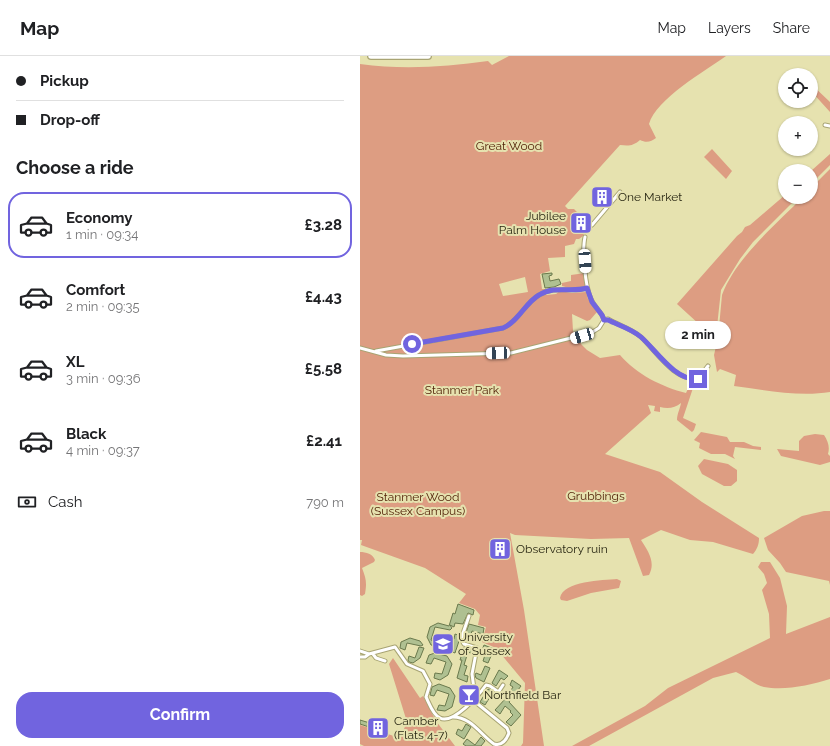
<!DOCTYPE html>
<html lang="en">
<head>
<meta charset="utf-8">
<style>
	:root { --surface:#fff; --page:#f2f2f2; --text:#202124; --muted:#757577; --line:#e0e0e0; --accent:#7164df }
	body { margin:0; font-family:Raleway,sans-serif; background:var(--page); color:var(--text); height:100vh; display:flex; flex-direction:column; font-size:15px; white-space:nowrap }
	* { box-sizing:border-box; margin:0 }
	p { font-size:13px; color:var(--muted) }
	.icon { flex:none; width:22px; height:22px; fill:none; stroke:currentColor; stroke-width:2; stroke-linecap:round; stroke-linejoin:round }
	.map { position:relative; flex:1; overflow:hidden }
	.details { display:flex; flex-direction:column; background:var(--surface); width:360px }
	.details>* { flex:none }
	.top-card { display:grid; align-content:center; height:88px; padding:0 16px; background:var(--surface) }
	.controls { position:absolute; left:418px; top:12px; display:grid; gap:8px }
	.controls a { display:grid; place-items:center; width:40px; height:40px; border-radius:50%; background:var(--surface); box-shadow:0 1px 3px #0004; font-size:20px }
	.end { position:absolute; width:18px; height:18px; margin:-9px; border:5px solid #7164df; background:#fff; box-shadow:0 0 0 2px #fff }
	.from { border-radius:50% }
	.bubble { position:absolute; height:28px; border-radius:14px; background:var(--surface); box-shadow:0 1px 3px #0004; font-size:13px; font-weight:700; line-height:28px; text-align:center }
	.car { position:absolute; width:12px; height:24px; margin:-12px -6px; border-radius:5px; box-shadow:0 0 3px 1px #0007; background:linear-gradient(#fff 24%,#345 0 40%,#fff 0 76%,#345 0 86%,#fff 0) }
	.top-card b { display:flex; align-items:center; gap:14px; height:38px; font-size:15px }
	.top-card b+b { border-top:1px solid var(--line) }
	.top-card i { width:10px; height:10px; background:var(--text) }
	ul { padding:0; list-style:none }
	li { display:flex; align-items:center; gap:12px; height:66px; margin:0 8px 6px; padding:0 8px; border:2px solid transparent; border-radius:16px }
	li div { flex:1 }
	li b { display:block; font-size:15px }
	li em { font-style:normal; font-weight:700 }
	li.selected { border-color:var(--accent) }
	li>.icon { width:36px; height:36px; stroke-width:1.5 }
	h2 { padding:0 16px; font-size:18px; line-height:48px }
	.pay { display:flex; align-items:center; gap:10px; height:44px; padding:0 16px; font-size:15px }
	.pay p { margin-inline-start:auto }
	.primary-button { display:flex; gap:8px; margin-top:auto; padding:8px 16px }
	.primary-button a { flex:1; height:46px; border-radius:16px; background:var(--accent); color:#fff; font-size:16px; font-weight:700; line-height:46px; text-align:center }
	header { display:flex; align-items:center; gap:24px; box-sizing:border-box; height:56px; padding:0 20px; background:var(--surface); border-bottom:1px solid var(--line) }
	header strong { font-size:19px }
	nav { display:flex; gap:22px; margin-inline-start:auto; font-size:14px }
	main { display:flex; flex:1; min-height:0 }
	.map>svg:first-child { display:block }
	.green { fill:#dd9d82; fill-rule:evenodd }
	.building { fill:#afc091; stroke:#6a794d }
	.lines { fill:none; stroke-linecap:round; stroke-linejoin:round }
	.street-casing { stroke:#a8a473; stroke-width:5 }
	.highway-casing { stroke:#a8a473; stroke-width:8 }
	.street { stroke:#fff; stroke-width:3 }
	.highway { stroke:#fff; stroke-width:5.5 }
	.route { stroke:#7164df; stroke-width:5 }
	.labels { text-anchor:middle; stroke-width:4; stroke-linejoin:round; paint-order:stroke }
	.park-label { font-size:12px; fill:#4f1e05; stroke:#e6e2af }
	.poi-label { font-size:12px; fill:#292713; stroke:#e6e2af; text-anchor:start }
</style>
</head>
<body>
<header>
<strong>Map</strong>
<nav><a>Map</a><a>Layers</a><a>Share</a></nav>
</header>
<main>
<section class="details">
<div class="top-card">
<b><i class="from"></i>Pickup</b>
<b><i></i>Drop-off</b>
</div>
<h2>Choose a ride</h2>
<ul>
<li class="selected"><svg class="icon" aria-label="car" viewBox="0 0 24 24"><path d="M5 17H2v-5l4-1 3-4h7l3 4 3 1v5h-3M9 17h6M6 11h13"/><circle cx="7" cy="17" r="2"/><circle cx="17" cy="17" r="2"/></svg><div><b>Economy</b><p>1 min · 09:34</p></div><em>£3.28</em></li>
<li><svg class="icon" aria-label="car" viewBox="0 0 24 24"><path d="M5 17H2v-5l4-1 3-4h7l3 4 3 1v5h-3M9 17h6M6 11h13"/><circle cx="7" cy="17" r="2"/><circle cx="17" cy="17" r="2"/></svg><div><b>Comfort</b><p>2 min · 09:35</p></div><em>£4.43</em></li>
<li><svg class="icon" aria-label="car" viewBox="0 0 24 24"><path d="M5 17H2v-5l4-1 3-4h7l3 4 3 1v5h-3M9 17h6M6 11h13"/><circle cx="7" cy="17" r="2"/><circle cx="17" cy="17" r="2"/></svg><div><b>XL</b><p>3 min · 09:36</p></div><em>£5.58</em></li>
<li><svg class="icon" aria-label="car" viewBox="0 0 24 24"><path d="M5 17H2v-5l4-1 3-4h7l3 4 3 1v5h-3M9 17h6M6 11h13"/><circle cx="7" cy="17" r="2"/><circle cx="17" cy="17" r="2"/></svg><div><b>Black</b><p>4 min · 09:37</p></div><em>£2.41</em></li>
</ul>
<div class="pay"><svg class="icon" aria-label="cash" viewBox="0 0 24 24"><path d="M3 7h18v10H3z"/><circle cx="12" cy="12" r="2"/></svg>Cash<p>790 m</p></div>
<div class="primary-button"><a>Confirm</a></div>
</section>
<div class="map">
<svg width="470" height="690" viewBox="0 0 470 690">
	<rect width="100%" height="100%" fill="#e6e2af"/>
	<path class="green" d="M149 0H366C345 15 296 43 289 68L296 82C291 86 286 87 280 84 273 90 269 90 260 89L205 150 208 153H214L217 156 211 164 225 176 223 180 219 183H216L214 188 205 190V201L188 202 190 215 180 218 182 233H185L186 239 196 238 200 235 212 237 226 236 228 243 237 256 230 264 227 265 212 258 213 275 221 288 227 294 240 302 260 299C276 318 302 331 326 337L331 326 336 323 340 329 333 332 323 362 336 368 334 374 332 376 317 364C317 358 320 353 321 347 315 352 308 353 300 351V356L294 355 295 350 288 349 291 357 245 398 300 416 342 446 399 482C399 489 397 493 393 498L353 486 330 484 301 474 281 484C288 495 296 506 289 519L283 520 269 482 231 483 155 479 150 477 164 554 184 690H161L163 687 165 627 136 592 122 586 126 571 118 569 120 559 115 553 99 547 106 538 65 512 1 489 2 484H0V8C43 14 85 11 128 5L132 9ZM165 221 168 236 143 240 139 228Z
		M451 28 470 46V56L451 35Z
		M352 93 372 115 366 123 344 101Z
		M470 98V109L451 128V115Z
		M470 113V336C439 341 405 334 374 330L376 319 360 313 357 316 354 299 358 282 362 239C375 203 416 168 443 141H451V132Z
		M425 139V141H438L393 186 380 203 361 234 356 280 351 279 317 248 377 180 382 176 385 171 390 169Z
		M225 217 226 229 223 232 213 233 202 230V227L211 225V219Z
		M341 376 367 381 370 386H384L393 390 401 391V394L375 391 373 400 375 403 365 398H351L339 392 340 387 334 384Z
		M455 378 464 379C468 385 470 391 468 398L470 400V406L460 409 421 400 417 393 439 395V385L444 380Z
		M344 403 368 408 377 414V425L371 430H364L342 418 338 410Z
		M464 455H470V529L469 525 426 516 420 507 408 494 404 482 442 460Z
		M0 496C6 496 13 498 15 504L14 506 2 512C6 522 7 527 5 538L2 540 0 539Z
		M401 506H410L420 522 427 550 426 578 470 561V623C450 629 425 635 404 631 395 629 385 620 376 616L353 622 229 690H212L285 650 308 632 410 582 409 558 402 534 407 527 404 518 398 511Z
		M257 523 261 525 259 532 231 537 207 545 201 544 200 542C203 525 243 524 257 523Z
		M33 602 60 642 63 640 76 665 95 690H4L0 688V669L40 682 47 666 29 608Z"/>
	<path class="building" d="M239 133 250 143 245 149 233 139Z
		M216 160 229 171 226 175 213 163Z
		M192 217V219L189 220 190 225 199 223 201 228 194 231 185 232 182 218Z
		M98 548 114 554 113 559 108 557 103 568 95 567 94 571 90 569 92 572 90 574 75 571 71 584 83 587 85 580 94 583 95 578 98 579 99 585 95 597 90 595 93 586 87 587 84 591 82 587 81 591 71 589 67 581 70 571 78 567 89 570 93 557 95 558Z
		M109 568 124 572 123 578 112 575 109 584 104 582Z
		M50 582 60 585 63 589 61 590 47 587 45 594 40 592 41 586Z
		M124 589 134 593 128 607 123 605 126 596 122 594Z
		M59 591 64 592 60 602 53 607 49 606 48 604 49 600 55 602Z
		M104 591 114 594 113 598 108 596 104 609 107 610 104 619 108 620 107 626 97 622 102 604H100Z
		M75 597 87 600 92 608 88 619 80 624 74 622 75 617 82 618 86 606 74 602 71 608 66 607 69 599Z
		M125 610 130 612 124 626 116 622 115 619 116 617 121 619Z
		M139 614 148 620 144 624 141 622 136 630 132 627Z
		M152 624 161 630 149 646 161 659 151 670 146 666 153 659 150 656 151 655 145 650 140 658 135 654 146 642 153 631 150 629Z
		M79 628 90 632 95 640 92 651 85 655 77 654 79 649 85 650 89 638 77 634 74 640 70 639 72 631Z
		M128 633 138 639 135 643 130 641 125 649 120 646Z
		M0 664 26 672 24 676 0 668Z
		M106 668 111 671 104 683 96 678 98 673 102 675Z
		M121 681 125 685 121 690H106L103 688 107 683 115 689Z"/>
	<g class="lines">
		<g class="street-casing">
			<path id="street" d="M465 69 470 70
				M232 169 260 136
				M244 264 248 263C258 269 272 273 281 281 296 295 314 325 338 323L348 310
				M0 292 26 299 43 300 151 297 231 277 239 272 244 264C242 256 234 251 231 243 225 230 222 194 225 181
				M16 295 143 272C158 266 165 247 179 239 196 229 210 237 227 232
				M109 560 101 583 104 588 117 592 112 618 114 633 112 642 113 644
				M0 595 9 598
				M13 598 16 602 25 605
				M0 601H5L9 598 35 591 47 608 63 615 70 628 66 641C69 647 73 659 80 662 93 669 119 639 126 629L130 630 144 640
				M139 635 143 629
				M93 661C111 661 120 678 134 688 141 690 146 685 149 677L147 672 113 644"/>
		</g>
		<g class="highway-casing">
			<path id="highway" d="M11 0H68"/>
		</g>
		<use href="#street" class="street"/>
		<use href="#highway" class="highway"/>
	</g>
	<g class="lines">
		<path class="route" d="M52 288 143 272C158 266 165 247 179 239 195 229 211 237 227 232L232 246 242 259 244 264H248C258 269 272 273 281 281 296 294 315 325 338 323"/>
	</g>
	<defs>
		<g id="building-square" transform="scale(1.15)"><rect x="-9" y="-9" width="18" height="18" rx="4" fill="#7164df" stroke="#e6e2af"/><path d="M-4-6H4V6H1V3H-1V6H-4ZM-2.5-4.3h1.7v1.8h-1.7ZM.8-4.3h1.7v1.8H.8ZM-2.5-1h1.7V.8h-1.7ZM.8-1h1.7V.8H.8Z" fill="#fff"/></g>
		<g id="university-square" transform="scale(1.15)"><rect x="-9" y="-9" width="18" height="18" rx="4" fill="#7164df" stroke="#e6e2af"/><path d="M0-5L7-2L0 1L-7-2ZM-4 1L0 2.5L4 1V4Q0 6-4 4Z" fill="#fff"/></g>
		<g id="bar-square" transform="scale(1.15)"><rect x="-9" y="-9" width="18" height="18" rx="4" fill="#7164df" stroke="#e6e2af"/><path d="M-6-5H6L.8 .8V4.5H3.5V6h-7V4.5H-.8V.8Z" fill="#fff"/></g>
	</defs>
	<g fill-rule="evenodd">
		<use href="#building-square" x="242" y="141"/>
		<use href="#building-square" x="221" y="167"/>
		<use href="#building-square" x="140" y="493"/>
		<use href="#university-square" x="83" y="588"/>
		<use href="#bar-square" x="109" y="639"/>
		<use href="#building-square" x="18" y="672"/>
	</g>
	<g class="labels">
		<g class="park-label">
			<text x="149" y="94">Great Wood</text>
			<text x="102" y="338">Stanmer Park</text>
			<text x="236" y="444">Grubbings</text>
			<text x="58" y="445">Stanmer Wood<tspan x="58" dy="14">(Sussex Campus)</tspan></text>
		</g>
		<g class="poi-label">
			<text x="258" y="145">One Market</text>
			<text x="206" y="164" text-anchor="end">Jubilee<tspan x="206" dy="14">Palm House</tspan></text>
			<text x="156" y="497">Observatory ruin</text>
			<text x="98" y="585">University<tspan x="98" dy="14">of Sussex</tspan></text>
			<text x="124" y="643">Northfield Bar</text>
			<text x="34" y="669">Camber<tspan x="34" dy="14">(Flats 4-7)</tspan></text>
		</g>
	</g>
</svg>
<div class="controls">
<a><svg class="icon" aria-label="locate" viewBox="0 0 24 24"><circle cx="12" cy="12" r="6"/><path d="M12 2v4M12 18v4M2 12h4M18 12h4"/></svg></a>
<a>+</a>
<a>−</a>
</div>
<i class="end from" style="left:52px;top:288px"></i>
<i class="end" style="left:338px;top:323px"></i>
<div class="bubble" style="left:305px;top:265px;width:66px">2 min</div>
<i class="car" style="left:225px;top:205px;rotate:176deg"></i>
<i class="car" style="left:222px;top:280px;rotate:254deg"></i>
<i class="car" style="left:138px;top:297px;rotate:268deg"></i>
</div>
</main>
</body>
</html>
